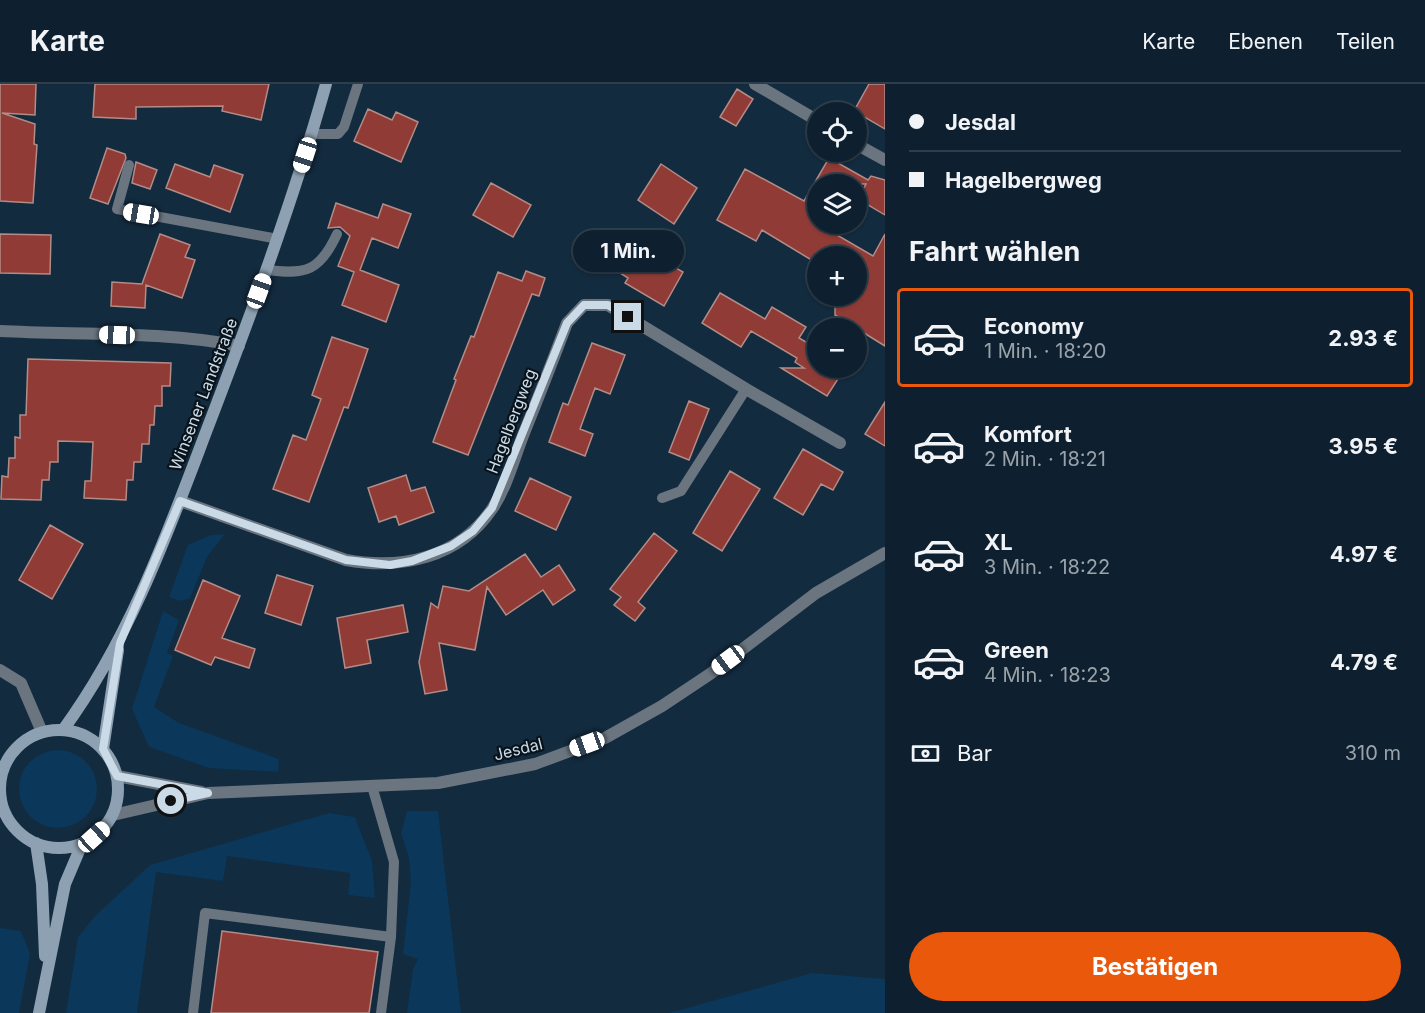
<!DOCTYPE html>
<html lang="de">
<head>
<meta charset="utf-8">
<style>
	:root { --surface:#0e202f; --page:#172837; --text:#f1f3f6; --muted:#9ba3aa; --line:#2e3e4b; --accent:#ea580c }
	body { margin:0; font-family:Inter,sans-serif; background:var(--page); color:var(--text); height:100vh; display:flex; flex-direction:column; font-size:22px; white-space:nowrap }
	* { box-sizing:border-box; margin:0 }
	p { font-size:20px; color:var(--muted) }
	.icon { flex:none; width:33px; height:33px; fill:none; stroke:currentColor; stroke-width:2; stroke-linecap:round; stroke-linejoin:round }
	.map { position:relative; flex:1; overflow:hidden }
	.details { display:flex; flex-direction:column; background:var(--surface); width:540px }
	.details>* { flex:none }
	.hud { display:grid; align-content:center; height:132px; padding:0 24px; background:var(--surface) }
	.tools { position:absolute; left:807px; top:18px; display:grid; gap:12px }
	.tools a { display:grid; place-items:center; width:60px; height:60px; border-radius:50%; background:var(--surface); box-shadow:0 2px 4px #0004,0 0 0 2px var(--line); font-size:30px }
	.end { position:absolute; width:27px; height:27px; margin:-14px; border:8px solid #cbdae7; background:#111; box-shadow:0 0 0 3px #111 }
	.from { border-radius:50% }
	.bubble { position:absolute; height:42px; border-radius:21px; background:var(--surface); box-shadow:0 2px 4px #0004,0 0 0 2px var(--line); font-size:20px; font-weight:700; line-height:42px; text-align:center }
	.car { position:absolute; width:18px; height:36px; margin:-18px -9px; border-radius:8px; box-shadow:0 0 4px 2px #0007; background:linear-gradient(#fff 24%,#345 0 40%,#fff 0 76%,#345 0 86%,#fff 0) }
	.hud b { display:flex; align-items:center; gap:21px; height:57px; font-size:22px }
	.hud b+b { border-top:2px solid var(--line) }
	.hud i { width:15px; height:15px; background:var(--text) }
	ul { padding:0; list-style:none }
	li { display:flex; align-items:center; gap:18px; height:99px; margin:0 12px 9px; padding:0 12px; border:3px solid transparent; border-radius:6px }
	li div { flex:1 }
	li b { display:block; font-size:22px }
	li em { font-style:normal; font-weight:700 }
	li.selected { border-color:var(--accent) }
	li>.icon { width:54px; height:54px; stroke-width:1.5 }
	h2 { padding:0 24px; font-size:27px; line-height:72px }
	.pay { display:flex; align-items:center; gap:15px; height:66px; padding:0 24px; font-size:22px }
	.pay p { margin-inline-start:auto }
	.action { display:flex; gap:12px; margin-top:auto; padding:12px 24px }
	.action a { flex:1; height:69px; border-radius:36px; background:var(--accent); color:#fff; font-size:24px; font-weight:700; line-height:69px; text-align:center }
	header { display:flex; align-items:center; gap:36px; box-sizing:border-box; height:84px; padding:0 30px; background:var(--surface); border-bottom:2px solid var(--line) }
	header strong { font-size:28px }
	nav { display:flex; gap:33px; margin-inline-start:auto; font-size:21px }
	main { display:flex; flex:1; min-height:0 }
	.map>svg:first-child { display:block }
	.green { fill:#0a375a }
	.building { fill:#903b35; stroke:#b38c87; stroke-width:1.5 }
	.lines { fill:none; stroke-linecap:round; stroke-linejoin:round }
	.lane { stroke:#6a7580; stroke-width:10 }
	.street { stroke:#6a7580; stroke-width:12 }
	.secondary { stroke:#8ea1b2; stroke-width:12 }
	.route { stroke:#cbdae7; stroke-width:8 }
	.labels { text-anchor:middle; stroke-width:4.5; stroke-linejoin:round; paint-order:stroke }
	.street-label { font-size:16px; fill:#cbdae7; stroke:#08131c }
</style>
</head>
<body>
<header>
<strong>Karte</strong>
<nav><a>Karte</a><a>Ebenen</a><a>Teilen</a></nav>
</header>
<main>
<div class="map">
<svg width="885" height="929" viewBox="0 0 885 929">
	<rect width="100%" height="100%" fill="#132b3f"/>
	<path class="green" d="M225 450 207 473 190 514 181 517 169 513 188 461 211 451Z
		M163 527 179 536 167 569 173 572 154 623 179 639 279 675 278 688 209 684 149 663 132 625Z
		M19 705a39 39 0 1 1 78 0a39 39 0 1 1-78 0Z
		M407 727H438L461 929H407L413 885 418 875 403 870 411 798 409 774 401 749Z
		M329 729 355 733 372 777 375 814 348 811 350 789 227 772 223 797 156 788 137 929H66L78 853 95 832 150 781Z
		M0 844 21 847 30 870 19 929H0Z
		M812 889 885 895V929H669Z"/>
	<path class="building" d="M0 0H36L35 31 2 29 35 40 34 60 37 61 33 119 0 117Z
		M95 0H269L261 36 222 27 223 22 136 23V35L93 33Z
		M869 0H885V45L854 27Z
		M737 5 753 15 736 42 720 33Z
		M368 25 392 36 396 28 418 38 401 78 354 57Z
		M107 64 125 70 126 74 108 120 90 114Z
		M829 74 868 96 871 92 885 96V131L858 115 866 100H818V140L873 172 885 150V262L835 231V224L843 212H856V172H818V180L762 146 756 157 717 136 745 85 804 117Z
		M136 78 157 86 150 105 132 99Z
		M175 80 210 93 214 81 243 91 230 128 166 104Z
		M661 80 697 104 674 140 638 116Z
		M491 99 531 121 513 153 473 131Z
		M336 119 378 134 383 120 411 130 398 164 372 154 360 186 399 201 386 238 342 221 354 188 338 182 350 152 340 143 328 144Z
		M0 150 51 151 50 190 0 189Z
		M160 150 190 161 185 173 195 176 182 214 146 201 145 224 111 222 112 198 142 200Z
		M636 161 683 188 664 222 625 199 628 194 620 189Z
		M526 187 545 194 539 212 532 210 468 371 433 358 456 296 454 295 471 252 474 253 498 188 522 197Z
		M720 209 765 235 772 223 806 243 799 254 816 264 818 262V284H845L827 312 781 284H804L795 278 797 274 751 247 741 263 702 239Z
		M332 253 368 265 348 324 344 323 309 418 273 405 293 351 306 356 321 315 312 311Z
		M592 259 625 271 610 310 595 304 580 345 593 350 585 372 549 358 563 319 568 321Z
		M28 275 171 279 170 302H162V322H155L154 341H150L149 360H142L141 378H134L133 396H127L126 416 84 414 85 397H91L93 358 58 357V378H50L49 396H42L41 416 1 415 2 392 8 393 9 374H15V353L20 354V331H26Z
		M689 317 709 325 689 376 669 368Z
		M885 318V362L865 350Z
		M803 365 843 388 833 406 821 400 803 431 774 414Z
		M730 387 760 405 722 467 693 449Z
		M406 391 411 407 425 403 434 428 399 441 396 432 379 438 368 404Z
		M530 394 571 413 556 446 515 427Z
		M50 441 83 460 52 515 19 496Z
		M654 449 677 467 638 518 645 524 635 537 614 521 621 513 610 505Z
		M525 470 541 493 559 481 575 506 553 521 543 506 506 531 487 503 475 566 439 559 447 606 425 610 419 578 431 519 438 524 443 502 469 507Z
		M277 491 313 502 301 541 265 529Z
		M203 496 240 512 222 554 255 565 249 584 215 573 211 581 175 566Z
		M403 521 408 548 367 556 371 579 345 584 337 534Z
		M222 847 378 868 369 929H211Z"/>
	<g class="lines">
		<path class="lane" d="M312 50H338L344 43 358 0
			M129 81 117 125 278 155
			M267 186C306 191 320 187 337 150
			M662 414 681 407 746 305
			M372 702 394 778 391 853 381 929
			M193 929 205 829 391 853"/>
		<path class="street" d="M755 0 818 37
			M856 60 885 76
			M0 247C76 251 166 247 239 262
			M180 417 346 476C401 486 459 474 492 425 507 403 514 374 524 349 539 312 553 276 567 239L584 221H608L746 305 840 359
			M0 586 21 599 42 648
			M117 692 201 708
			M113 731 208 709 438 699 535 680 605 654 662 622 710 590 816 509 885 469"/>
		<path class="secondary" d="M63 646C129 556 167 451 206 348 250 233 293 118 326 0
			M0 705a59 59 0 1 1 118 0a59 59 0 1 1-118 0Z
			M103 665 118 566
			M36 759 42 800 45 872
			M39 929 65 800 82 760"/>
	</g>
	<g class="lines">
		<path class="route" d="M171 717 208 709 117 692 103 665 120 559 180 417 346 476 390 481 412 477 451 462 473 447 492 424 567 239 584 221H608L628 233"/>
	</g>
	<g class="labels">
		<g class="street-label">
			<text transform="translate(203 310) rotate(-69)" y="6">Winsener Landstraße</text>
			<text transform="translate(511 337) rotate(-69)" y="6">Hagelbergweg</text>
			<text transform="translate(518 665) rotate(-14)" y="6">Jesdal</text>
		</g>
	</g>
</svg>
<div class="tools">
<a><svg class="icon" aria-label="locate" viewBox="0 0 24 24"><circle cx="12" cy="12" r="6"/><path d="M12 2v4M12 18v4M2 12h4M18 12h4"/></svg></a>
<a><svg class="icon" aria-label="layers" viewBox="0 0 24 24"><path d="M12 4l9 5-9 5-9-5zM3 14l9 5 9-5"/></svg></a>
<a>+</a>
<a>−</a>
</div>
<i class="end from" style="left:171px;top:717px"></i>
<i class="end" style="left:628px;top:233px"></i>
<div class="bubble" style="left:573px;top:146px;width:111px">1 Min.</div>
<i class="car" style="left:305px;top:71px;rotate:198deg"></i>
<i class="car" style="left:141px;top:130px;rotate:280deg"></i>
<i class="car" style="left:259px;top:207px;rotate:20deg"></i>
<i class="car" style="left:117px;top:251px;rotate:272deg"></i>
<i class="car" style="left:728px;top:576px;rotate:233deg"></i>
<i class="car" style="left:587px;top:660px;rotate:250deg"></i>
<i class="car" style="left:94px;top:753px;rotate:48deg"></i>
</div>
<section class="details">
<div class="hud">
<b><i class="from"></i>Jesdal</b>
<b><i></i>Hagelbergweg</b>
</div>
<h2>Fahrt wählen</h2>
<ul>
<li class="selected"><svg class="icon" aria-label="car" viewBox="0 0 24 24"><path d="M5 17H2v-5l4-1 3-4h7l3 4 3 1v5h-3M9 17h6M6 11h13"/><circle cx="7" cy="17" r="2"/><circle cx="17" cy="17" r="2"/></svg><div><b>Economy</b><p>1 Min. · 18:20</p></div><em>2.93 €</em></li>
<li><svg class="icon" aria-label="car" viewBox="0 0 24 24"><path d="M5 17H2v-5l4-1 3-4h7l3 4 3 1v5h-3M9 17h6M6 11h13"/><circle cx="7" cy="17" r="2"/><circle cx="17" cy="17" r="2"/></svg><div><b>Komfort</b><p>2 Min. · 18:21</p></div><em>3.95 €</em></li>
<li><svg class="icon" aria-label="car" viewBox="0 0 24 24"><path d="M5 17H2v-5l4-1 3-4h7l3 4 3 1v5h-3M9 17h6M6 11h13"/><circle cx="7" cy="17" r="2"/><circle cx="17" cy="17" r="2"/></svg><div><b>XL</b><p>3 Min. · 18:22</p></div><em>4.97 €</em></li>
<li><svg class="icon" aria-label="car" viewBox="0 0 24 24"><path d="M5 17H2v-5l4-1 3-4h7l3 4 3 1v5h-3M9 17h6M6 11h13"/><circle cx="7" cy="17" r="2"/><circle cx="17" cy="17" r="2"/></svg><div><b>Green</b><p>4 Min. · 18:23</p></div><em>4.79 €</em></li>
</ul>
<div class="pay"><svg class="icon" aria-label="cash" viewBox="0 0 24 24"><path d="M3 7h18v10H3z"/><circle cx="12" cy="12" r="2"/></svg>Bar<p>310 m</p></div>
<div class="action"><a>Bestätigen</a></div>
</section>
</main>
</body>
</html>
